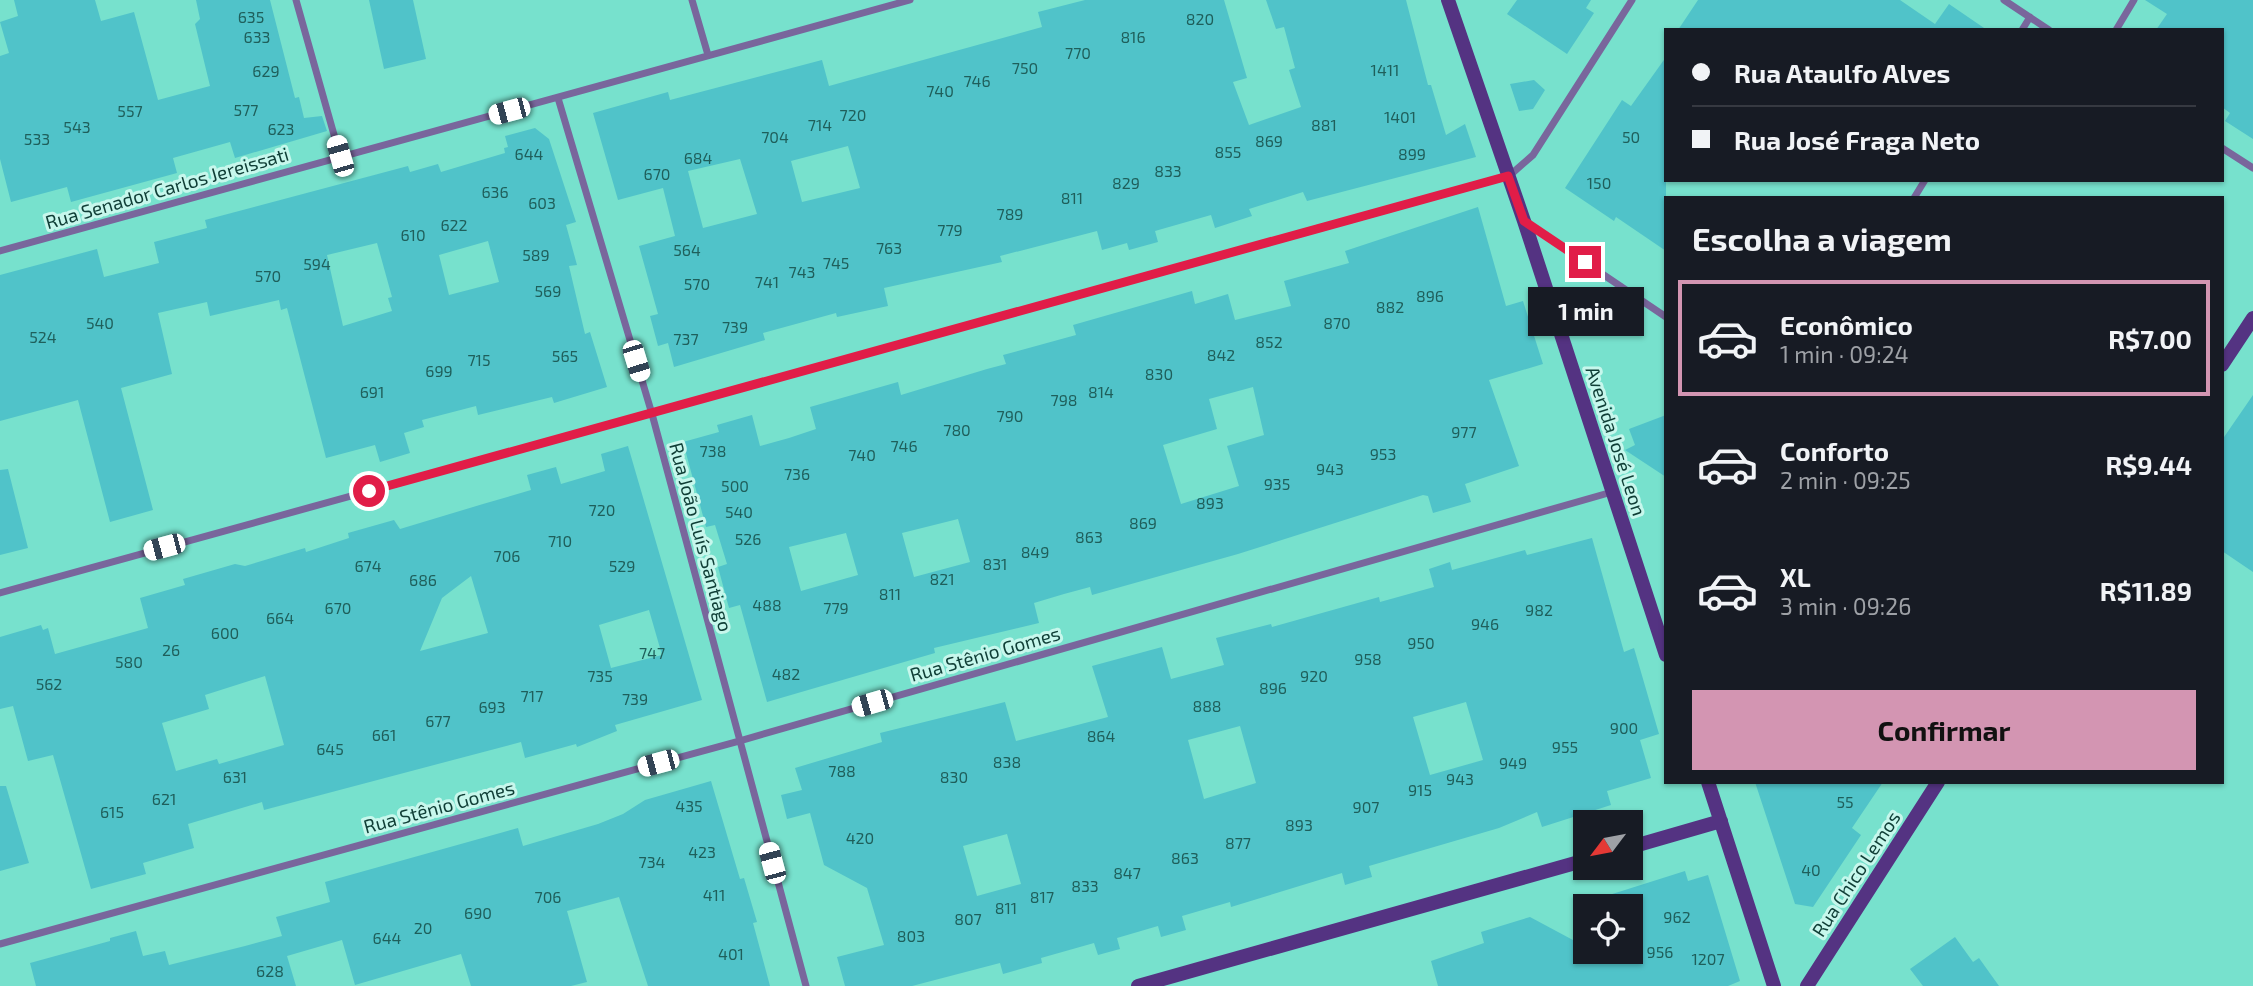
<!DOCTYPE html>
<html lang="pt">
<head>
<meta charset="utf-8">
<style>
	:root { --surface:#171b24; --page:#20242c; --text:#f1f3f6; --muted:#9ea1a6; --line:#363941; --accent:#d395b2 }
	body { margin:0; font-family:"Exo 2",sans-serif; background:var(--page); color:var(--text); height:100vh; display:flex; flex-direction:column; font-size:26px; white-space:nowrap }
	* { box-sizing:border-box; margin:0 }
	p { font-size:23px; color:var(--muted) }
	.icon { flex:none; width:38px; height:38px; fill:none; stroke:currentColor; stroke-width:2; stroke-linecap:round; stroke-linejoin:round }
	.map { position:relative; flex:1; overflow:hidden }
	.drawer { position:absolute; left:1664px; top:196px; width:560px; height:588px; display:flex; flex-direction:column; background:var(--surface); border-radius:0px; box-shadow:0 2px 5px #0004 }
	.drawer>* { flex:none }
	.hud { position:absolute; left:1664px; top:28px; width:560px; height:154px; border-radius:0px; box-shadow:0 2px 5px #0004; display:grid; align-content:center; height:154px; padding:0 28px; background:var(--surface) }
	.needle { width:46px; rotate:238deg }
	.fabs { position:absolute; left:1573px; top:810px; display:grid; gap:14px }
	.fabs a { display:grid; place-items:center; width:70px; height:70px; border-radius:0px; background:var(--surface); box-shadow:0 2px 5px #0004; font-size:35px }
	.end { position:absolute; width:32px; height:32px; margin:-16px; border:9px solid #e11d48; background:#fff; box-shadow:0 0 0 4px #fff }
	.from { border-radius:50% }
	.bubble { position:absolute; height:49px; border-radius:0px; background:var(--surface); box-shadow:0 2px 5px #0004; font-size:23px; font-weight:700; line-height:49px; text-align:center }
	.car { position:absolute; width:21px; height:42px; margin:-21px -10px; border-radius:9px; box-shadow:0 0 5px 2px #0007; background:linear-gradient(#fff 24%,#345 0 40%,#fff 0 76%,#345 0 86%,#fff 0) }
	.hud b { display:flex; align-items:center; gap:24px; height:66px; font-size:26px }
	.hud b+b { border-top:2px solid var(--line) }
	.hud i { width:18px; height:18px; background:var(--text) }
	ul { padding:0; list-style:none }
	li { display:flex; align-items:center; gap:21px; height:116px; margin:0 14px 10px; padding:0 14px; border:4px solid transparent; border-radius:0px }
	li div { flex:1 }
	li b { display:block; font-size:26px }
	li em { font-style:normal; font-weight:700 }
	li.on { border-color:var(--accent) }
	li>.icon { width:63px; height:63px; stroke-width:1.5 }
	h2 { padding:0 28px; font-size:32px; line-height:84px }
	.primary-button { display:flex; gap:14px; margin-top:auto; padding:14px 28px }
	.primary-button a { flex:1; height:80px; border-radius:0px; background:var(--accent); color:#111; font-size:28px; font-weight:700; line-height:80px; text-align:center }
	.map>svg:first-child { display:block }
	.building { fill:#50c3c9; fill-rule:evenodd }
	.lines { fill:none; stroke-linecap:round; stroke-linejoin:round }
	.street { stroke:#79669c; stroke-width:7 }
	.secondary { stroke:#543382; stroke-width:14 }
	.route { stroke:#e11d48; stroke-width:9 }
	.labels { text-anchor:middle; stroke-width:6; stroke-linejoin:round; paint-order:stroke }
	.number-label { font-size:16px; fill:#1f5f5b }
	.street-label { font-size:19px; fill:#0f3e36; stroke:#c7f7ec }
</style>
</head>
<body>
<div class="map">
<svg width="2253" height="986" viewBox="0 0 2253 986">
	<rect width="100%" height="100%" fill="#77e1cd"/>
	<path class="building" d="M14 0H95L101 21 134 12 158 100 210 86 195 24 200 19 196 0H270L295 98 299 97 304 118 322 116 327 131 235 158 230 142 173 158 177 173 71 202 67 187 11 202 0 159V56L9 53 0 22 18 16Z
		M369 0H413L426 59 384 69Z
		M1085 0H1224L1247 78 1233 82 1249 125 1301 107 1289 70 1295 68 1284 27 1276 29 1266 0H1406L1428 85H1431L1446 135 1465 124 1476 157 1307 201 1303 192 1249 209 1252 216 1215 228 1211 215 1155 231 1158 242 1129 250 1127 243 1102 250 1097 231 1000 256 1002 262 884 288 888 306 837 317 836 313 763 333 765 340 674 367 668 343 658 346 650 316 658 314 639 246 675 236 663 188 618 200 593 113 668 92 670 100 822 60 829 86 1042 27 1038 12ZM848 146 860 188 802 202 791 161ZM740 159 757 214 703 228 688 171Z
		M1517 0H1591L1586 8 1594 13 1567 54 1507 14Z
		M1698 0H1900L1935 24 1949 4 1987 30H1678Z
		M2145 0H2253V139L2225 121 2230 113 2222 107V30H2156L2167 14Z
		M1666 57V251L1616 217 1614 221 1565 188 1622 100 1631 106Z
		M1534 80 1545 90 1533 109 1519 111 1510 84Z
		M535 128 549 139 576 222 566 225 577 265 569 266 585 334 590 332 607 387 554 403 552 397 478 415 476 406 422 420 424 427 404 433 410 453 380 462 375 445 326 458 287 308 281 310 279 300 210 316 207 302 158 313 172 374 121 388 153 510 110 522 78 400 0 421V275L97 249 104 277 159 263 154 242 207 228 205 220 408 166 410 172 438 164 441 172 505 153 504 148 508 147 505 136ZM488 241 499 282 449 295 439 255ZM377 243 392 297 388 298 392 311 343 326 327 255Z
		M1478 207 1506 306 1523 301 1543 364 1489 380 1519 466 1465 484 1471 502 1433 513 1428 496 1423 495 1238 554 1092 595 1090 587 1064 594 1034 603 1039 623 934 648 935 653 767 702 740 605 729 608 718 567 727 564 715 525 706 527 683 442 719 432 717 425 752 415 760 446 789 438 816 429 810 407 898 382 901 395 987 369 1006 364 1003 355 1076 335 1073 325 1192 291 1195 304 1228 294 1235 320 1291 306 1284 281 1349 263 1345 251ZM1253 387 1264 435 1227 446 1239 486 1181 504 1163 445 1217 429 1209 399ZM958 519 970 562 914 577 902 533ZM846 533 858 575 801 591 789 547Z
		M2253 395V572L2222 551V440Z
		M1666 415V477L1625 450 1635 445 1629 429Z
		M628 446 702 700 615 725 617 731 577 747 576 744 525 758 521 742 264 810 262 802 188 824 194 848 143 863 146 874 91 889 53 755 28 761 13 706 0 709V637L41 625 43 630 48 628 55 654 148 628 140 598 185 585 183 579 235 564 245 566 305 548 306 552 349 538 348 533 394 520 400 529 483 504 531 490 527 475 556 467 561 484 605 471 601 454ZM471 576 488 633 420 651 442 598ZM649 610 662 655 611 668 599 625ZM265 676 284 745 219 764 217 759 176 771 162 723 209 709 205 695Z
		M8 469 28 548 0 555V470Z
		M1592 538 1624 652 1634 648 1659 734 1640 740 1651 778 1607 791 1611 805 1542 827 1537 812 1499 828 1369 866 1372 877 1358 881 1345 885 1342 873 1231 907 1230 902 1182 916 1186 930 1161 937 1158 926 1117 938 1120 949 1098 955 1094 943 1041 958 1042 963 1003 974 1000 963 912 986H845L837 957 884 945 867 888 824 865 810 813 787 819 781 795 802 790 795 768 882 742 880 733 1005 702 1016 741 1108 717 1092 666 1162 647 1171 679 1224 665 1216 638 1271 624 1272 627 1379 597 1380 602 1434 587 1429 569 1450 562 1452 570 1525 550 1527 555ZM1466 702 1483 760 1430 775 1413 717ZM1240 726 1256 783 1204 799 1188 740ZM1007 834 1021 884 977 896 963 846Z
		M711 781 740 879 744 878 757 922 753 923 770 986H648L619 897 567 911 587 982 571 986H471L461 954 355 985 342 940 287 956 296 986H36L30 963 110 941V938L136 931 143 956 165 951 169 965 245 946 282 936 276 917 330 902 325 882 518 828 523 846 598 824 623 814 645 800Z
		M1755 782H1883L1852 828 1861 835 1813 907 1795 904Z
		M0 786H6L29 863 0 871Z
		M1685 871 1688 881 1708 875 1740 981 1728 986H1438L1431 961 1484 943 1481 932 1530 917 1586 947V952H1631V906H1588L1587 902Z
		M1955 937 1973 962 1979 958 1999 986H1923L1910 969Z"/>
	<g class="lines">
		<path class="street" d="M296 0 340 156
			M692 0 708 55
			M2004 0 2049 30
			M2022 30 2030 17
			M2116 30 2134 0
			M558 98 652 414 806 986
			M2222 148 2253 168
			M1914 198 1925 180
			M1527 223 1666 317
			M0 251 910 0
			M0 593 1509 176 1533 155 1632 0
			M0 944 739 741 1612 492"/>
		<path class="secondary" d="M1448 0 1524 221 1666 655
			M2222 365 2253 318
			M1708 782 1774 986
			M1631 847 1721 821
			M1138 986 1586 860
			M1807 986 1938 782"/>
	</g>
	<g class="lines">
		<path class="route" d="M369 491 1508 176 1524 221 1585 262"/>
	</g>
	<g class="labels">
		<g class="number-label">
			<text x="251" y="23">635</text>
			<text x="1200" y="25">820</text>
			<text x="257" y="43">633</text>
			<text x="1133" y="43">816</text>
			<text x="1078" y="59">770</text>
			<text x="1025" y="74">750</text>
			<text x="1385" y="76">1411</text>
			<text x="266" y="77">629</text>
			<text x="977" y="87">746</text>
			<text x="940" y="97">740</text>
			<text x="246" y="116">577</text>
			<text x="130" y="117">557</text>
			<text x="853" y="121">720</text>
			<text x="1400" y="123">1401</text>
			<text x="820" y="131">714</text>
			<text x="1324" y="131">881</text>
			<text x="77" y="133">543</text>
			<text x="281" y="135">623</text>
			<text x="775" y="143">704</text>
			<text x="1631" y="143">50</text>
			<text x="37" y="145">533</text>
			<text x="1269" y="147">869</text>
			<text x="1228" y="158">855</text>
			<text x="529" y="160">644</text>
			<text x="1412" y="160">899</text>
			<text x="698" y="164">684</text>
			<text x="1168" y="177">833</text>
			<text x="657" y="180">670</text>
			<text x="1126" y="189">829</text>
			<text x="1599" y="189">150</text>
			<text x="495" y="198">636</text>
			<text x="1072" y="204">811</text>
			<text x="542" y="209">603</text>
			<text x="1010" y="220">789</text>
			<text x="454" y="231">622</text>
			<text x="950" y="236">779</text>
			<text x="413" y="241">610</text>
			<text x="889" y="254">763</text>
			<text x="687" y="256">564</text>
			<text x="536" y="261">589</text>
			<text x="836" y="269">745</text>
			<text x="317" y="270">594</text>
			<text x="802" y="278">743</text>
			<text x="268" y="282">570</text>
			<text x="767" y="288">741</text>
			<text x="697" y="290">570</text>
			<text x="548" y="297">569</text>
			<text x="1430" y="302">896</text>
			<text x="1390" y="313">882</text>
			<text x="100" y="329">540</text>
			<text x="1337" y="329">870</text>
			<text x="735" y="333">739</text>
			<text x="43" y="343">524</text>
			<text x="686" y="345">737</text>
			<text x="1269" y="348">852</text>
			<text x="1221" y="361">842</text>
			<text x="565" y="362">565</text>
			<text x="479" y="366">715</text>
			<text x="439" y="377">699</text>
			<text x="1159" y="380">830</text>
			<text x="372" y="398">691</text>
			<text x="1101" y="398">814</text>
			<text x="1064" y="406">798</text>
			<text x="1010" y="422">790</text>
			<text x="957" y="436">780</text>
			<text x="1464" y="438">977</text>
			<text x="904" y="452">746</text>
			<text x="713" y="457">738</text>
			<text x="1383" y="460">953</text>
			<text x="862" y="461">740</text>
			<text x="1330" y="475">943</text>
			<text x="797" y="480">736</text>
			<text x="1277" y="490">935</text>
			<text x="735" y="492">500</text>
			<text x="1210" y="509">893</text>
			<text x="602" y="516">720</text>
			<text x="739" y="518">540</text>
			<text x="1143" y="529">869</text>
			<text x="1089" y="543">863</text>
			<text x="748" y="545">526</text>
			<text x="560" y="547">710</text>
			<text x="1035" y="558">849</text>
			<text x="507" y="562">706</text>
			<text x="995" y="570">831</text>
			<text x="368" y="572">674</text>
			<text x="622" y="572">529</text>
			<text x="942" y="585">821</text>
			<text x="423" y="586">686</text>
			<text x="890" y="600">811</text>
			<text x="767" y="611">488</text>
			<text x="338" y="614">670</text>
			<text x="836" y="614">779</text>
			<text x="1539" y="616">982</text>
			<text x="280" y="624">664</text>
			<text x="1485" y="630">946</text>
			<text x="225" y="639">600</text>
			<text x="1421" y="649">950</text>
			<text x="171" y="656">26</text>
			<text x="652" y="659">747</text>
			<text x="1368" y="665">958</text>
			<text x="129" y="668">580</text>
			<text x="786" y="680">482</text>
			<text x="600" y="682">735</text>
			<text x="1314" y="682">920</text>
			<text x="49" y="690">562</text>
			<text x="1273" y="694">896</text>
			<text x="532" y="702">717</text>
			<text x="635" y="705">739</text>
			<text x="1207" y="712">888</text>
			<text x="492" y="713">693</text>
			<text x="438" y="727">677</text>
			<text x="1624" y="734">900</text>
			<text x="384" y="741">661</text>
			<text x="1101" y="742">864</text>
			<text x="1565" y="753">955</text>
			<text x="330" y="755">645</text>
			<text x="1007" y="768">838</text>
			<text x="1513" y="769">949</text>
			<text x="842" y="777">788</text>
			<text x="235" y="783">631</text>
			<text x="954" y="783">830</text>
			<text x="1460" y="785">943</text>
			<text x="1420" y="796">915</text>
			<text x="164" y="805">621</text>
			<text x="1845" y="808">55</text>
			<text x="689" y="812">435</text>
			<text x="1366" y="813">907</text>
			<text x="112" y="818">615</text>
			<text x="1299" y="831">893</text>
			<text x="860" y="844">420</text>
			<text x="1238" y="849">877</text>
			<text x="702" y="858">423</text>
			<text x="1185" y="864">863</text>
			<text x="652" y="868">734</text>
			<text x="1811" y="876">40</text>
			<text x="1127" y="879">847</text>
			<text x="1085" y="892">833</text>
			<text x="714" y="901">411</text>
			<text x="548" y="903">706</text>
			<text x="1042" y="903">817</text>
			<text x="1006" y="914">811</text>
			<text x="478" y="919">690</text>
			<text x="1677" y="923">962</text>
			<text x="968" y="925">807</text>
			<text x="423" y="934">20</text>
			<text x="911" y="942">803</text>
			<text x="387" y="944">644</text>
			<text x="1660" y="958">956</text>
			<text x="731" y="960">401</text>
			<text x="1708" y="965">1207</text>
			<text x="270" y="977">628</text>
		</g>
		<g class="street-label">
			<text transform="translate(167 188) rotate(-16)" y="7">Rua Senador Carlos Jereissati</text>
			<text transform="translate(1616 441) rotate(72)" y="7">Avenida José Leon</text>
			<text transform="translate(701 537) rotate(75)" y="7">Rua João Luís Santiago</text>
			<text transform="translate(985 654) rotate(-16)" y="7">Rua Stênio Gomes</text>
			<text transform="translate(439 807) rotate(-15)" y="7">Rua Stênio Gomes</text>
			<text transform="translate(1856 874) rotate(-57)" y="7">Rua Chico Lemos</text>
		</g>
	</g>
</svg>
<div class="fabs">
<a><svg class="needle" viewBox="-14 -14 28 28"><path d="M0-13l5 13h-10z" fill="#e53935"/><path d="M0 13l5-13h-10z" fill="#9ea1a6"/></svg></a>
<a><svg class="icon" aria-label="locate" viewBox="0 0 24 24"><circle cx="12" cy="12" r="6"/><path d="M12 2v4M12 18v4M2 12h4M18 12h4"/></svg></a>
</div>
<i class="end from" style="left:369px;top:491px"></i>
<i class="end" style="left:1585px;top:262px"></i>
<div class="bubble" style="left:1528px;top:287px;width:116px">1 min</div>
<i class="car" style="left:509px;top:111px;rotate:255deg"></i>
<i class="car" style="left:340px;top:156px;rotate:344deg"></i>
<i class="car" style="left:636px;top:361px;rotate:163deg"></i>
<i class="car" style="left:164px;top:547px;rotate:255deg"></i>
<i class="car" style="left:872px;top:703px;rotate:254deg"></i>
<i class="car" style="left:658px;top:763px;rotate:255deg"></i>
<i class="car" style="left:772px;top:863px;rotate:345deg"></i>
<div class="hud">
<b><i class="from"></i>Rua Ataulfo Alves</b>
<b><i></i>Rua José Fraga Neto</b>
</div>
<section class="drawer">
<h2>Escolha a viagem</h2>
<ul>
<li class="on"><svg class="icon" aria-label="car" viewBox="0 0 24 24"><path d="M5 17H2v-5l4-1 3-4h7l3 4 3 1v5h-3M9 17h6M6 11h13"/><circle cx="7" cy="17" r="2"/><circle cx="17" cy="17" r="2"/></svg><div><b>Econômico</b><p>1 min · 09:24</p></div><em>R$7.00</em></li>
<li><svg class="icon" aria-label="car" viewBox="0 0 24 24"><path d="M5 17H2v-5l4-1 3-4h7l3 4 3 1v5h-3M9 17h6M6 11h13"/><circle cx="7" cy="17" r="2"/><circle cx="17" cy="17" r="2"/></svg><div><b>Conforto</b><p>2 min · 09:25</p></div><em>R$9.44</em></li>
<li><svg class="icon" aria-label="car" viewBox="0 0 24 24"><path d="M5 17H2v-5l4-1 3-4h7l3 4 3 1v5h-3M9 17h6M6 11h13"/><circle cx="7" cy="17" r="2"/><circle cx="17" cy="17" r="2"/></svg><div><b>XL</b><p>3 min · 09:26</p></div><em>R$11.89</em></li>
</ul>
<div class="primary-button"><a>Confirmar</a></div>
</section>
</div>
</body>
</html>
